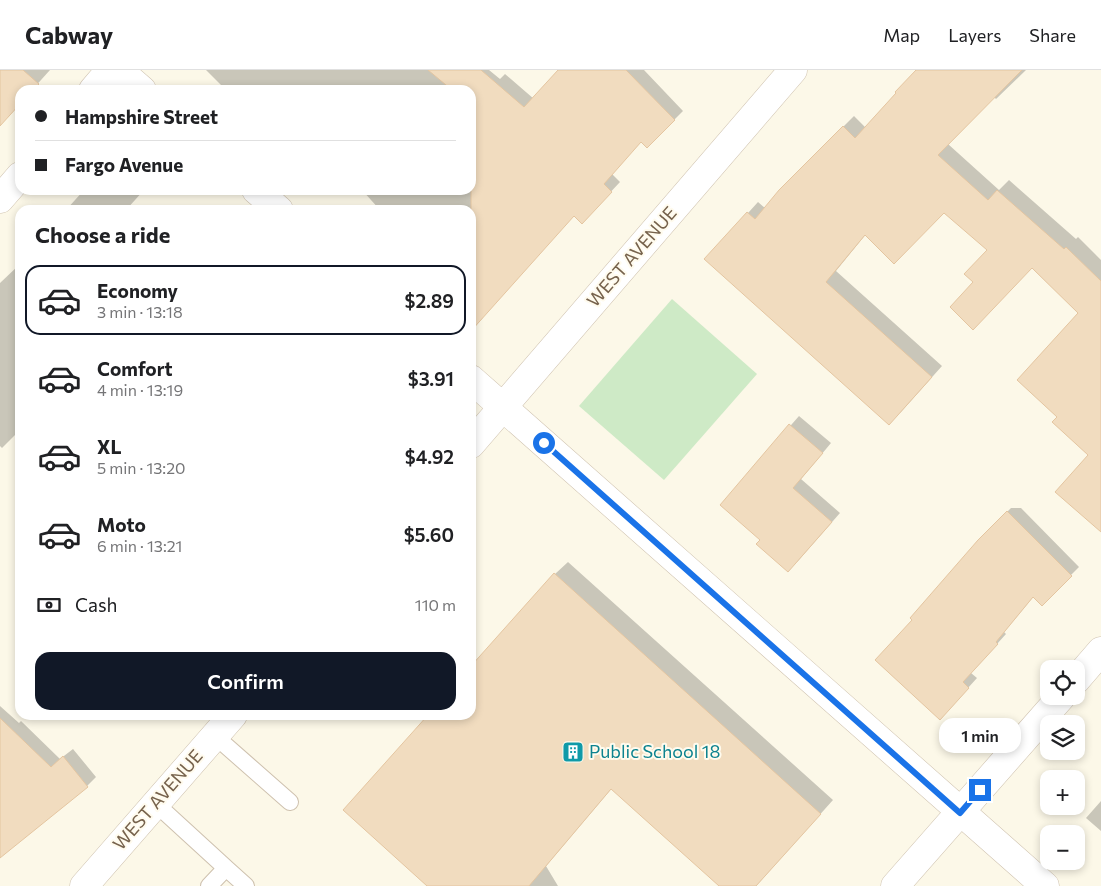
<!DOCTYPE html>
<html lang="en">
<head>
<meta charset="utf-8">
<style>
	:root { --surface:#fff; --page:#f2f2f2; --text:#202124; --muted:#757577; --line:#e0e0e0; --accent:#111827 }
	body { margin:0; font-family:Commissioner,sans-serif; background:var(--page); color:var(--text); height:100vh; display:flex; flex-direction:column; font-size:19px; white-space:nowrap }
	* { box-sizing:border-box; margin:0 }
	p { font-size:16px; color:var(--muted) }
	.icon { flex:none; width:28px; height:28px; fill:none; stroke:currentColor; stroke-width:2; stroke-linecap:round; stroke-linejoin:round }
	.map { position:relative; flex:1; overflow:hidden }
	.side { position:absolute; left:15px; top:135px; width:461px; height:515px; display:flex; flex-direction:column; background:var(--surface); border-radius:15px; box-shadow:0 2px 8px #0003 }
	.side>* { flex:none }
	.hud { position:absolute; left:15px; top:15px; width:461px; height:110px; border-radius:15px; box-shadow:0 2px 8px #0003; display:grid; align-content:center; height:110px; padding:0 20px; background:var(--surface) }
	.fabs { position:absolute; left:1040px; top:590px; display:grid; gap:10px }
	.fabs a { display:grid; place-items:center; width:45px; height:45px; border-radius:10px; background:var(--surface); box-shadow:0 2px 8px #0003; font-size:25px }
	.end { position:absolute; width:22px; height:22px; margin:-11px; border:6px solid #1a73e8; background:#fff; box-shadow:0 0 0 2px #fff }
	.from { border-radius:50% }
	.bubble { position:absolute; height:35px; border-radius:15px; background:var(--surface); box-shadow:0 2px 8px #0003; font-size:16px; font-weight:600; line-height:35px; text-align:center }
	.hud b { display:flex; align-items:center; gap:18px; height:48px; font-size:19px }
	.hud b+b { border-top:1px solid var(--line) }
	.hud i { width:12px; height:12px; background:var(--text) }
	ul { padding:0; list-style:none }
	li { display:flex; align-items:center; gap:15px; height:70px; margin:0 10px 8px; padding:0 10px; border:2px solid transparent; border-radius:15px }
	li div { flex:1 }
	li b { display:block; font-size:19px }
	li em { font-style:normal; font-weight:600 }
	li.current { border-color:var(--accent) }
	li>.icon { width:45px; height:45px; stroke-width:1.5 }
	h2 { padding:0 20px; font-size:22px; line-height:60px }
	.pay { display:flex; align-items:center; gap:12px; height:55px; padding:0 20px; font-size:19px }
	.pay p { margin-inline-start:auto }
	.cta { display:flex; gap:10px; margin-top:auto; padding:10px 20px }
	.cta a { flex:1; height:58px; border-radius:15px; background:var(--accent); color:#fff; font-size:20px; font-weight:600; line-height:58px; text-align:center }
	header { display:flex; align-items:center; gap:30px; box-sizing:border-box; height:70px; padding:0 25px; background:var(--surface); border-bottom:1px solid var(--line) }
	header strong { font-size:24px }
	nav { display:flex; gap:28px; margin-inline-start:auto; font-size:18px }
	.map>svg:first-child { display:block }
	.green { fill:#ceeac6 }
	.shadow { fill:#0003 }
	.building { fill:#f1dcbf; stroke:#e4c5a0 }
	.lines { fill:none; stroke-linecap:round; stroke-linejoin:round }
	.lane-casing { stroke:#cec1ae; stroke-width:18 }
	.street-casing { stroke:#cec1ae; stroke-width:29 }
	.lane { stroke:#fff; stroke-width:16 }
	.street { stroke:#fff; stroke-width:28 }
	.route { stroke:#1a73e8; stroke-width:6 }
	.labels { text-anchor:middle; stroke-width:4; stroke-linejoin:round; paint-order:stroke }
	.street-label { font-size:18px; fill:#76624c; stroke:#fffbee }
	.culture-label { font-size:18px; fill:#0d838f; stroke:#fffbee; text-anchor:start }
</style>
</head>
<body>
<header>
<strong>Cabway</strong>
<nav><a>Map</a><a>Layers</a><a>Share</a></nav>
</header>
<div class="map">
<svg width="1101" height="816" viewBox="0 0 1101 816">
	<rect width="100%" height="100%" fill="#fcf8e8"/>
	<path class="green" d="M672 229 757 304 664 410 579 336Z"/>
	<path class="shadow" d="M2 0H50L32 20H20V33L0 55V2Z
		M206 0H489L500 9 505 4 534 29 568 0H644L683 41 647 77 641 71 612 104 620 112 591 143 575 145 471 140H380L362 120H471V20H236L232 16 228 20H226Z
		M918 0H1026L996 29 994 27 948 74 999 120 1009 110 1076 169 1078 167 1101 190V216L1032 196 975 212 989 180 944 141 866 164 836 201 942 296 900 343 748 143 758 132 765 138 780 120 854 46 866 58Z
		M84 120H144L126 140H66Z
		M20 194V360L2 378 0 376V213Z
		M799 346 831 373 801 409 840 443 797 492 722 434Z
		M1011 438H1021L1079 497 1042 534 1034 526 1004 562 1006 564 971 603 977 608 949 639 914 550 979 470Z
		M568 492 833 730 756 816H721L612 718 546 796 558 816H429V645H471L555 504Z
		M0 636 19 653 21 651 60 689 73 679 96 707 87 716 0 780Z
		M1101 731V761L1086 748Z"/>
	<path class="building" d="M0 0H23L39 14 33 20H20V34L0 56Z
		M428 0H481L524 37 558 0H626L675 50 647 78 641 72 604 114 612 122 582 154 574 146 471 261V20H452Z
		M916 0H1022L938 85 988 130 997 120 1064 179 1066 177 1101 211V462L1055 422 1088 385 1052 352 1057 347 1017 310 1078 243 1032 198 973 260 950 237 973 212 964 204 987 180 944 143 894 194 865 165 826 212 932 307 889 355 704 189 747 142 755 149 779 120 843 56 855 68 896 23 895 22Z
		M789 354 823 383 793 418 832 452 788 502 756 474 760 470 720 435Z
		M1007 441 1072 506 1042 536 1033 527 996 572 998 574 963 612 969 618 940 650 875 590 912 550 910 548 978 470Z
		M554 503 821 744 756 816H719L611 719 529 816H427L343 740 428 645H471V596Z
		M0 648 51 697 63 686 88 717 0 788Z"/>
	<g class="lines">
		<g class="lane-casing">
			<path id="lane" d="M215 666 290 732
				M155 733 226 798
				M209 816 226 798 246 816"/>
		</g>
		<g class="street-casing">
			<path id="street" d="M119 0 142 20
				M93 20 110 0
				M256 120 279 140
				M0 129 20 106
				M471 309 1045 816
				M471 374 793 0
				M1076 610 1101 581
				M84 816 233 645
				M895 816 1062 626"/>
		</g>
		<use href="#lane" class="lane"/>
		<use href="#street" class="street"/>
	</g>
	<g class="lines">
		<path class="route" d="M544 373 960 743 980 720"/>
	</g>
	<defs>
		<g id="building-square" transform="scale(1.125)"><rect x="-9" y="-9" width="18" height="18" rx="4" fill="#0f9aa8" stroke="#fffbee"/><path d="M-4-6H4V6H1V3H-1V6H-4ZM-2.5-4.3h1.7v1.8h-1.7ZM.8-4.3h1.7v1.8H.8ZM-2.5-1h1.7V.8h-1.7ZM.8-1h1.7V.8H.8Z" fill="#fff"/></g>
	</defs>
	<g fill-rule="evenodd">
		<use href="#building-square" x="573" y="682"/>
	</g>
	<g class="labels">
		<g class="street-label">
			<text transform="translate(632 187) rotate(-49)" y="6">WEST AVENUE</text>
			<text transform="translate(158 730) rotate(-49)" y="6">WEST AVENUE</text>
		</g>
		<g class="culture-label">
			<text x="589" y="688">Public School 18</text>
		</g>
	</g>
</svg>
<div class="fabs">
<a><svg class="icon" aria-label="locate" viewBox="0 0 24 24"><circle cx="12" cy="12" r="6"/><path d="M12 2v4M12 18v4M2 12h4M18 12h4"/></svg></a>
<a><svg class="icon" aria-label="layers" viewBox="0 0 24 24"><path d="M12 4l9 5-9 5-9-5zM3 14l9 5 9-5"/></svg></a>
<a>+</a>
<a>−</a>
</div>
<i class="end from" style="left:544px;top:373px"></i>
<i class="end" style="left:980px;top:720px"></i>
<div class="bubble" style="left:939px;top:648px;width:82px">1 min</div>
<div class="hud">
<b><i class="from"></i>Hampshire Street</b>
<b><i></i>Fargo Avenue</b>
</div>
<section class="side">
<h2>Choose a ride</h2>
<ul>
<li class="current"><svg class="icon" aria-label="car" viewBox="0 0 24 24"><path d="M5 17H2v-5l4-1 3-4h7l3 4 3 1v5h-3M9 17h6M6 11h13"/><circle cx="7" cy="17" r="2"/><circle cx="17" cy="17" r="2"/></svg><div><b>Economy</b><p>3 min · 13:18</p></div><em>$2.89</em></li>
<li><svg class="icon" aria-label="car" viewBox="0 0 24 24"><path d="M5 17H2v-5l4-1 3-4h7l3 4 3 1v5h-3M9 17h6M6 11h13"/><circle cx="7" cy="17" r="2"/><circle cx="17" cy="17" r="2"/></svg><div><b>Comfort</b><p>4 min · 13:19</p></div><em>$3.91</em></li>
<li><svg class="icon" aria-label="car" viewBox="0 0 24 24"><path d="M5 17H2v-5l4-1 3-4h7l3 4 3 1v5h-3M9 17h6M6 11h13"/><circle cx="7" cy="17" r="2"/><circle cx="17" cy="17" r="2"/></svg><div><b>XL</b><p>5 min · 13:20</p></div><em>$4.92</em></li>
<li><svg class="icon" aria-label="car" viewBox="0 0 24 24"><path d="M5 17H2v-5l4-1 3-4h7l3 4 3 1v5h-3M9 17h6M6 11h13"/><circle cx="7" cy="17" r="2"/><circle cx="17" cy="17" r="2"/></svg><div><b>Moto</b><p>6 min · 13:21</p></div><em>$5.60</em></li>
</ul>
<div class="pay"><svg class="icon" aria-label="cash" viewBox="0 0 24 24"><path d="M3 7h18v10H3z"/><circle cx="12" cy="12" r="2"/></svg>Cash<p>110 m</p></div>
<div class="cta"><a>Confirm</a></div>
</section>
</div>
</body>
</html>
